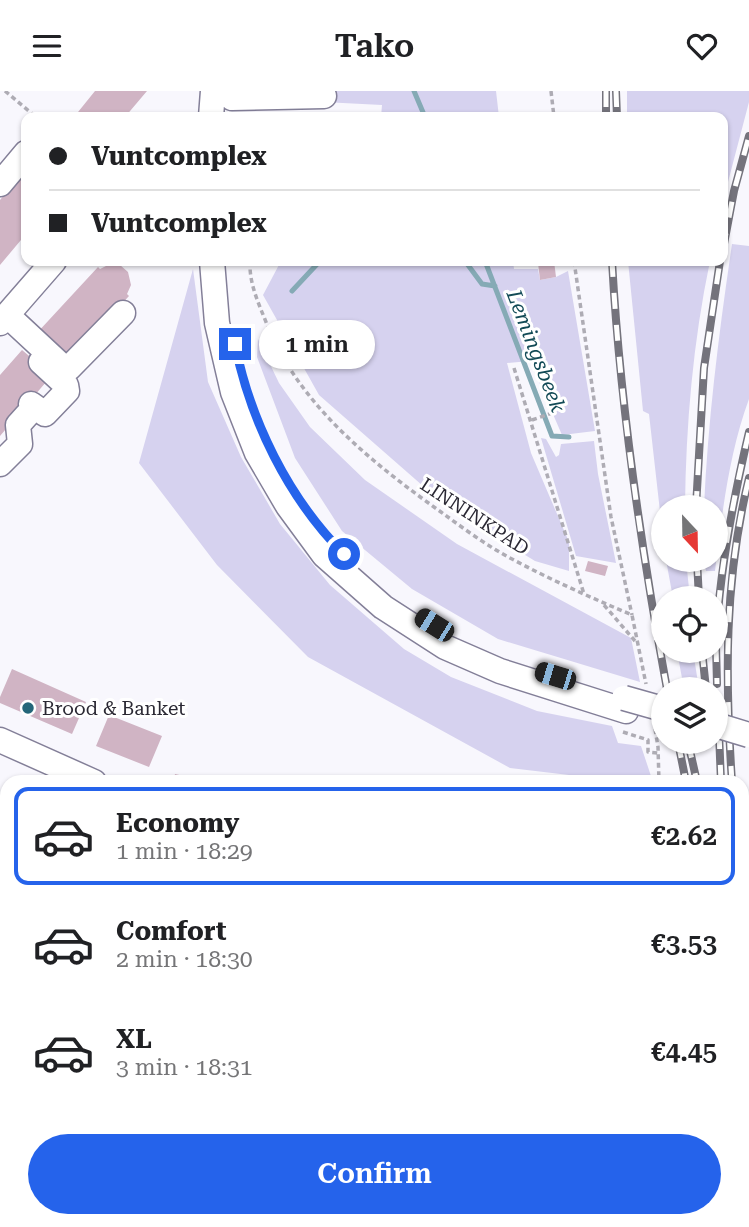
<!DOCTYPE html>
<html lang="en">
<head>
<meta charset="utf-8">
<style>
	:root { --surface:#fff; --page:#f6f6f6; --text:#202124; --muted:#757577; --line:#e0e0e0; --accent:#2563eb }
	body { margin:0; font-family:"Roboto Serif",serif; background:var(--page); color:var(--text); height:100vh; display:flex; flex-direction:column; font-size:26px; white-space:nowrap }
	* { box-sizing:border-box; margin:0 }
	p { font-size:23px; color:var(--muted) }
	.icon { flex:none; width:38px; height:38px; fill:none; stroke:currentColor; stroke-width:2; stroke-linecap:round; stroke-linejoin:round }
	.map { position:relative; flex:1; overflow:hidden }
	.sheet { position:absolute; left:0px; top:684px; width:749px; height:453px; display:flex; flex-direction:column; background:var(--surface); border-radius:21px 21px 0 0; box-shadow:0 2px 5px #0004 }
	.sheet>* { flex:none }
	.top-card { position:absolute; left:21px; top:21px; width:707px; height:154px; border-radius:14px; box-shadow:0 2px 5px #0004; display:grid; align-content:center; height:154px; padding:0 28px; background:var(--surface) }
	.needle { width:46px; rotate:158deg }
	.tools { position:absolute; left:651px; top:404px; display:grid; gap:14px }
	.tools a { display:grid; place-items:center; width:77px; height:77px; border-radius:50%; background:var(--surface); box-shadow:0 2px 5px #0004; font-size:35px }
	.end { position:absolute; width:32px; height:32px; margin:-16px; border:9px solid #2563eb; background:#fff; box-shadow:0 0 0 4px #fff }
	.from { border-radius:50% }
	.bubble { position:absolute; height:49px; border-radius:24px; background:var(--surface); box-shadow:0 2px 5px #0004; font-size:23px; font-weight:600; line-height:49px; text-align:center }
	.car { position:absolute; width:21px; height:42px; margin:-21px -10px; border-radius:9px; box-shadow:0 0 5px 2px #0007; background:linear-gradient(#222 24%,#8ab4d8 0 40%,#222 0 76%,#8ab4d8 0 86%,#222 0) }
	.top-card b { display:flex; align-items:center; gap:24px; height:66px; font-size:26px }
	.top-card b+b { border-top:2px solid var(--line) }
	.top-card i { width:18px; height:18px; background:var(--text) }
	ul { padding:12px 0 0; list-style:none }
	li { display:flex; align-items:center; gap:21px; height:98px; margin:0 14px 10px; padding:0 14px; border:4px solid transparent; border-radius:14px }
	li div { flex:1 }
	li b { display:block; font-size:26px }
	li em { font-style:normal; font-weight:600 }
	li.on { border-color:var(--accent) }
	li>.icon { width:63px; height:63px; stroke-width:1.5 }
	.primary-button { display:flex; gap:14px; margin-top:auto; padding:14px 28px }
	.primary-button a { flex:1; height:80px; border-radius:42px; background:var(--accent); color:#fff; font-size:28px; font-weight:600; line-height:80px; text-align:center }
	header { display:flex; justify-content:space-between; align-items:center; height:91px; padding:0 28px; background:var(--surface); font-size:32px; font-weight:600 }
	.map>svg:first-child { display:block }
	.green { fill:#d6d2ef }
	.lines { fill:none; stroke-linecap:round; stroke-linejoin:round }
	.stream { stroke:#85aab5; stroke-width:5 }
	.building { fill:#d0b4c4 }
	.minor-casing { stroke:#837f98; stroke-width:27 }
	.path { stroke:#aeacb4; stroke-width:3.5; stroke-dasharray:5 3.5; stroke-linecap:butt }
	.minor { stroke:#fff; stroke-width:24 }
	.rail-casing { stroke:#74737c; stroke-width:8 }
	.rail { stroke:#fff; stroke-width:5; stroke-dasharray:16; stroke-linecap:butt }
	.minor-bridge-casing { stroke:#837f98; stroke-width:27; stroke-linecap:butt }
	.minor-bridge { stroke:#fff; stroke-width:24 }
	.route { stroke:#2563eb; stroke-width:9 }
	.poi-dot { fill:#246679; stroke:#fff; stroke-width:2.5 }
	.labels { text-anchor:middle; stroke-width:6; stroke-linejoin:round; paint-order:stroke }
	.street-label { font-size:19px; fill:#2a2833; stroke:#fff }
	.poi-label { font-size:19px; fill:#2a2833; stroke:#fff; text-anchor:start }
	.water-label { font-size:21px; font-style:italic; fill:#124a56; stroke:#fff }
</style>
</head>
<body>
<header><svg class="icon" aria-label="menu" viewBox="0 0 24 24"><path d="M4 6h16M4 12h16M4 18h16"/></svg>Tako<svg class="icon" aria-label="heart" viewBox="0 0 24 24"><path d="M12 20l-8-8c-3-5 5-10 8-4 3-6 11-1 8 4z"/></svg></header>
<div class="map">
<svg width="749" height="1136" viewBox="0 0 749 1136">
	<rect width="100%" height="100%" fill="#f8f7fd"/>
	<path class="green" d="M319 0H496L499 26H381L382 14 323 11Z
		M627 0H749V11L723 110V26H627Z
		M732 153 749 155V308C729 362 722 423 715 480H706L703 469H716V416H704C708 328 719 241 732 153Z
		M281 170H513L514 178H538L540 189 556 186 568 180 595 340 562 344 530 270 507 272 531 362 569 451V480L535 470 447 416 319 304 263 204Z
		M628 170H710C693 251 686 333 685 416H663V447L649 323 643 320Z
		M193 178 208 291 241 366 280 433 330 494 404 558 451 586 537 620 612 635 618 652 641 655 653 691H628L510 677 308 566 217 474 139 372Z
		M258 248 279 292 310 336 365 389 457 453 631 547 640 591 498 548 412 498 342 440 295 367 257 266Z
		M541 347 546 348 556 366 559 364 561 353 594 350 598 383 616 472 576 465Z
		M666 469H686L690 507H673Z
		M677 560H693L699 598H684Z
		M0 770 7 773V1130H229V1136H0Z
		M742 987 749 1015V1089L742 1066Z"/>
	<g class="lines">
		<path class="stream" d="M414 0 425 26
			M465 170 482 193 495 195
			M485 170 552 345 569 346
			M292 200 320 170"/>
	</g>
	<path class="building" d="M95 0H147L125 26H74Z
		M26 78V143L0 174V109Z
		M554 170 556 186 540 189 538 172Z
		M110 173 120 174 128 181 131 194 127 203 129 205 67 272 36 243 98 176 100 178Z
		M22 259 52 284 0 345V284Z
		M588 470 608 475 605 485 585 480Z
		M12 578 86 611 72 643 0 612V606Z
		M109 624 162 645 149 676 96 655Z
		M175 683 205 690 204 691H173Z
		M342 1130H385L387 1136H344Z"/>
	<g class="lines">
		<g class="minor-casing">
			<path id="minor" d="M232 7 324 5
				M211 26 213 0
				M0 93 26 62
				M212 170 217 232 233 301 257 362 288 415 324 464 383 516 445 556 500 580 626 620
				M7 224 64 277H69L123 222
				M0 232 54 170
				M31 313 45 323 67 300 66 294 41 271
				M0 373 20 353 18 334 27 324
				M0 649 94 691
				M487 1130 489 1136
				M724 1130 726 1136"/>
		</g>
		<path class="path" d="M5 0 36 26
			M551 0 554 26
			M250 170C249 192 258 211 266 231 298 313 371 371 441 421 463 437 487 455 512 468 551 489 592 507 632 524L646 593
			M574 170 611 426 632 524
			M514 277 584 503
			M532 329 555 321
			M604 514 635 550
			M655 638 658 656 659 691
			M623 641 648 649V661L658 662
			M0 828 7 832
			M742 1078 749 1102
			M0 1093 7 1087
			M216 1130 217 1136"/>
		<use href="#minor" class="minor"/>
		<g class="rail-casing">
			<path id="rail" d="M606 0V26
				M616 0 617 26
				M723 158 734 100 749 45
				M612 170C620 314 641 457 667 598
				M696 416 704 277 720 170
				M697 469 699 508
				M716 547C720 476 733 409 749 341
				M716 555 717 593
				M702 560 706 598
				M719 642 721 691
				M678 651 686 691
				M688 651 697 691
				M732 691C725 587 724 489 749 387
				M742 781 749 828
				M742 849 749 882
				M742 878 749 906
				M742 920 749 948"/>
		</g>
		<use href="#rail" class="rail"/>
		<g class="minor-bridge-casing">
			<path id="minor-bridge" d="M624 607 663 618
				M716 634 749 644"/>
		</g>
		<use href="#minor-bridge" class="minor-bridge"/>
	</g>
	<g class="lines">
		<path class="route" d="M235 253C250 329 288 407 344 463"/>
	</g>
	<circle class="poi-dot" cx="28" cy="617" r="7"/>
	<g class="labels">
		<g class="street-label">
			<text transform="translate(475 425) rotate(33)" y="7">LINNINKPAD</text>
		</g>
		<g class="poi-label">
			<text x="42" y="624">Brood &amp; Banket</text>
		</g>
		<g class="water-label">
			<text transform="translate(536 260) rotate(69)" y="7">Lemingsbeek</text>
		</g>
	</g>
</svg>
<div class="tools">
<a><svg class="needle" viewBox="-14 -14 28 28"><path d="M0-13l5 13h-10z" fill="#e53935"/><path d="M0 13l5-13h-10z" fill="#757577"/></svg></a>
<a><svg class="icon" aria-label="locate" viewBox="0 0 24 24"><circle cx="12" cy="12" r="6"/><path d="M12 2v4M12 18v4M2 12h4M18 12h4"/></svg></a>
<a><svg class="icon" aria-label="layers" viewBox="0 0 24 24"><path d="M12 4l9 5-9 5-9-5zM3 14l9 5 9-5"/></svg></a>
</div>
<i class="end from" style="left:344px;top:463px"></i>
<i class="end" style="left:235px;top:253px"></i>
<div class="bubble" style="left:259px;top:229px;width:116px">1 min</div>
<i class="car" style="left:434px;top:534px;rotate:302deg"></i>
<i class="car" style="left:555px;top:585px;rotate:287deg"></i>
<div class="top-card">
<b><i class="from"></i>Vuntcomplex</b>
<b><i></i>Vuntcomplex</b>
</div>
<section class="sheet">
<ul>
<li class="on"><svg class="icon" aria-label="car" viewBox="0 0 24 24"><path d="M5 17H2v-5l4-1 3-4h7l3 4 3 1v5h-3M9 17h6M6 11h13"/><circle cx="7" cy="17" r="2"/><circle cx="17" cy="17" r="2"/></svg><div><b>Economy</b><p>1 min · 18:29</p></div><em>€2.62</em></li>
<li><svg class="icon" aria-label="car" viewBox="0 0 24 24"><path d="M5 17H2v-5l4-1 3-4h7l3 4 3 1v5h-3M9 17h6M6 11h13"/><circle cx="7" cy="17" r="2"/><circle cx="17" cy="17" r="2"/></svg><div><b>Comfort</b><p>2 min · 18:30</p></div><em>€3.53</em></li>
<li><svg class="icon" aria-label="car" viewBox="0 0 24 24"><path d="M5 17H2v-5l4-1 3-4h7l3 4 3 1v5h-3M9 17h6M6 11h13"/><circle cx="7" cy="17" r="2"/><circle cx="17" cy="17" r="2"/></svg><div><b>XL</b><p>3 min · 18:31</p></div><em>€4.45</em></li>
</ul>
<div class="primary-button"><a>Confirm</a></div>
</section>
</div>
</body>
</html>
